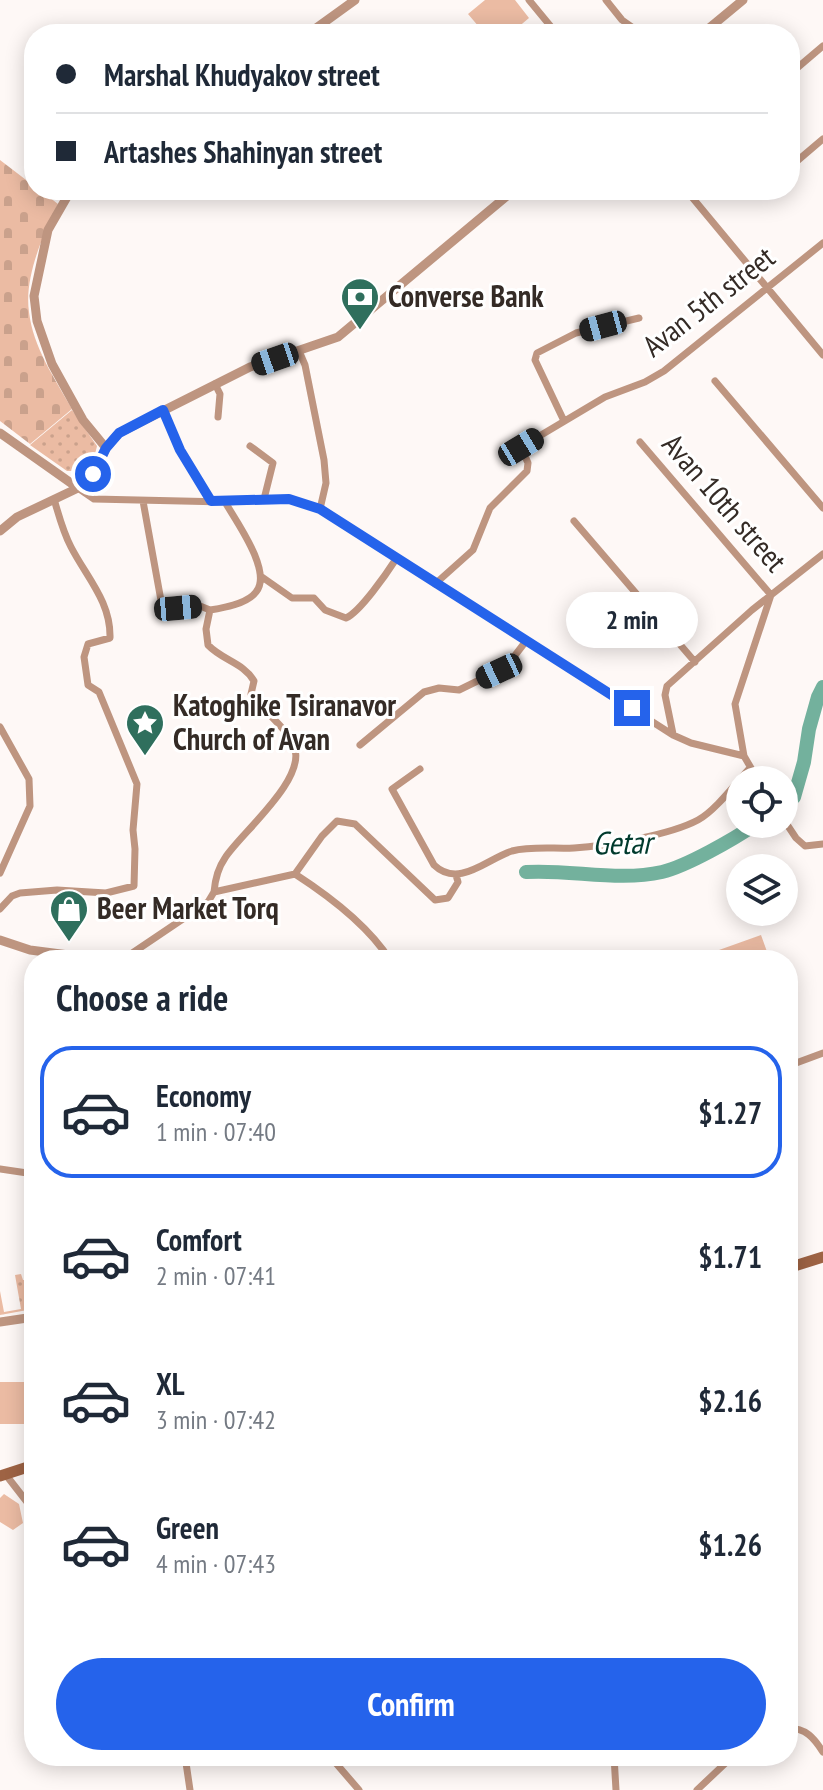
<!DOCTYPE html>
<html lang="en">
<head>
<meta charset="utf-8">
<style>
	:root { --surface:#fff; --page:#f6f6f7; --text:#1f2937; --muted:#747a83; --line:#e0e1e3; --accent:#2563eb }
	body { margin:0; font-family:"PT Sans Narrow",sans-serif; background:var(--page); color:var(--text); height:100vh; display:flex; flex-direction:column; font-size:30px; white-space:nowrap }
	* { box-sizing:border-box; margin:0 }
	p { font-size:26px; color:var(--muted) }
	.icon { flex:none; width:44px; height:44px; fill:none; stroke:currentColor; stroke-width:2; stroke-linecap:round; stroke-linejoin:round }
	.map { position:relative; flex:1; overflow:hidden }
	.side { position:absolute; left:24px; top:950px; width:774px; height:816px; display:flex; flex-direction:column; background:var(--surface); border-radius:32px; box-shadow:0 4px 20px #0003 }
	.side>* { flex:none }
	.guide { position:absolute; left:24px; top:24px; width:776px; height:176px; border-radius:32px; box-shadow:0 4px 20px #0003; display:grid; align-content:center; height:176px; padding:0 32px; background:var(--surface) }
	.buttons { position:absolute; left:726px; top:766px; display:grid; gap:16px }
	.buttons a { display:grid; place-items:center; width:72px; height:72px; border-radius:50%; background:var(--surface); box-shadow:0 4px 20px #0003; font-size:40px }
	.end { position:absolute; width:36px; height:36px; margin:-18px; border:10px solid #2563eb; background:#fff; box-shadow:0 0 0 4px #fff }
	.from { border-radius:50% }
	.bubble { position:absolute; height:56px; border-radius:28px; background:var(--surface); box-shadow:0 4px 20px #0003; font-size:26px; font-weight:700; line-height:56px; text-align:center }
	.car { position:absolute; width:24px; height:48px; margin:-24px -12px; border-radius:10px; box-shadow:0 0 6px 2px #0007; background:linear-gradient(#222 24%,#8ab4d8 0 40%,#222 0 76%,#8ab4d8 0 86%,#222 0) }
	.guide b { display:flex; align-items:center; gap:28px; height:76px; font-size:30px }
	.guide b+b { border-top:2px solid var(--line) }
	.guide i { width:20px; height:20px; background:var(--text) }
	ul { padding:0; list-style:none }
	li { display:flex; align-items:center; gap:24px; height:132px; margin:0 16px 12px; padding:0 16px; border:4px solid transparent; border-radius:32px }
	li div { flex:1 }
	li b { display:block; font-size:30px }
	li em { font-style:normal; font-weight:700 }
	li.on { border-color:var(--accent) }
	li>.icon { width:72px; height:72px; stroke-width:1.5 }
	h2 { padding:0 32px; font-size:36px; line-height:96px }
	.cta { display:flex; gap:16px; margin-top:auto; padding:16px 32px }
	.cta a { flex:1; height:92px; border-radius:48px; background:var(--accent); color:#fff; font-size:32px; font-weight:700; line-height:92px; text-align:center }
	.map>svg:first-child { display:block }
	.grass { fill:url(#grass-dots) }
	.cemetery { fill:url(#cemetery-stones) }
	.park { fill:#ebbba3 }
	.lines { fill:none; stroke-linecap:round; stroke-linejoin:round }
	.river { stroke:#73b19d; stroke-width:14 }
	.minor { stroke:#be9580; stroke-width:7 }
	.tertiary { stroke:#be9580; stroke-width:9 }
	.secondary { stroke:#9e6344; stroke-width:11 }
	.route { stroke:#2563eb; stroke-width:10 }
	.labels { text-anchor:middle; stroke-width:6; stroke-linejoin:round; paint-order:stroke }
	.poi-label { font-size:30px; font-weight:bold; fill:#342b26; stroke:#fff; text-anchor:start }
	.street-label { font-size:30px; fill:#342b26; stroke:#fff }
	.water-label { font-size:32px; font-style:italic; fill:#003a2d; stroke:#fff }
</style>
</head>
<body>
<div class="map">
<svg width="823" height="1790" viewBox="0 0 823 1790">
	<defs>
		<pattern id="grass-dots" width="8" height="8" patternUnits="userSpaceOnUse" patternTransform="scale(2)"><rect width="8" height="8" fill="#ebbba3"/><path d="M2 2h.1M6 6h.1" fill="none" stroke="#caa18c" stroke-width="1.8" stroke-linecap="round"/></pattern>
		<pattern id="cemetery-stones" width="16" height="16" patternUnits="userSpaceOnUse" patternTransform="scale(2)"><rect width="16" height="16" fill="#ebbba3"/><path d="M2 7V4a2 2 0 0 1 4 0v3zM10 15v-3a2 2 0 0 1 4 0v3z" fill="#caa18c"/></pattern>
	</defs>
	<rect width="100%" height="100%" fill="#fef8f6"/>
	<path class="grass" d="M72 410 97 446C94 462 84 472 67 471L30 445Z
		M21 1274 23 1280H28L33 1309 0 1315V1291L4 1312 21 1309 15 1275Z"/>
	<path class="cemetery" d="M0 160 34 186V190H40L58 204C43 235 24 277 29 312 33 347 55 379 72 409L30 444 0 421Z"/>
	<path class="park" d="M485 0H515L529 18 510 34H485L468 14Z
		M761 935 770 960H691Z
		M0 1382H34V1424H0Z
		M4 1494 19 1504 23 1523 13 1530 0 1522V1498Z"/>
	<g class="lines">
		<path class="river" d="M784 805 794 797 804 762 809 729 818 697 823 687
			M526 872C571 869 618 882 662 872 687 866 734 839 756 824"/>
		<path class="minor" d="M529 0 557 34
			M606 0 622 20 642 34
			M790 74 823 46
			M790 167 823 139
			M686 190 823 355
			M299 351 305 365 324 460 326 483 320 509
			M715 381 823 508
			M215 384 220 394 218 417
			M163 410 180 450 211 501
			M564 421 535 360 537 353 576 333 639 318
			M640 442 771 595 735 704 744 756
			M250 446 273 463 264 499
			M78 488 94 499 225 502 289 499 320 509 673 735 691 743 744 756 758 780
			M143 501 162 606H200L210 610C223 608 247 604 256 592 273 572 236 521 225 502
			M574 521 695 662
			M262 577 292 598H314L325 610 346 618C360 612 387 573 396 559
			M435 584 473 550 490 508 527 471 528 463 521 447 605 397 645 382 664 371 823 243
			M210 610 206 629 208 645C222 660 244 663 254 681L251 694C264 712 285 726 294 746 308 779 240 834 225 858 218 868 215 880 214 892
			M0 727 29 779 30 806 0 873
			M673 734 665 695 667 686 752 610 823 554
			M360 745 424 692 439 688 459 690 506 667 526 641
			M420 769 392 789 434 865C459 889 488 858 512 851 531 846 555 849 574 848 606 846 670 835 698 820 715 811 736 783 750 768
			M784 820 796 838 805 846 823 844
			M295 874 322 836 337 821 355 824 435 900 448 898 458 882 456 875
			M0 909 12 896 20 893 57 890 106 893 134 886 135 849 133 830 137 784 99 692 88 685 84 657 88 644 110 638C111 602 87 578 71 547 63 532 59 516 54 499
			M122 960 208 902 214 892 295 874C329 896 368 925 390 960
			M788 1066 823 1053
			M0 1169 34 1174
			M6 1475 34 1511
			M788 1728C806 1728 814 1738 823 1752
			M185 1756 190 1790
			M326 1756 334 1761 359 1790
			M614 1756 616 1790
			M697 1790 733 1756"/>
		<path class="tertiary" d="M308 34 355 0
			M702 34 743 0
			M71 190 48 230 34 296 37 321 52 364 83 420 106 448
			M0 433 78 488
			M0 531 17 517 78 488 97 469 106 448 119 433 250 367 338 337 514 190
			M0 940 30 950 107 960
			M0 1322 34 1317"/>
		<path class="secondary" d="M788 1268 823 1257
			M0 1476 34 1465"/>
	</g>
	<g class="lines">
		<path class="route" d="M93 474 106 448 119 433 163 410 180 450 211 501 289 499 320 509 632 708"/>
	</g>
	<defs>
		<g id="bank-pin" transform="scale(2)"><path d="M0 17L-7.5 6A9.5 9.5 0 1 1 7.5 6Z" fill="#2f6f5d" stroke="#fff"/><path d="M-6-4H6V4H-6ZM0-2.3a2.3 2.3 0 1 0 0 4.6a2.3 2.3 0 1 0 0-4.6Z" fill="#fff"/></g>
		<g id="sight-pin" transform="scale(2)"><path d="M0 17L-7.5 6A9.5 9.5 0 1 1 7.5 6Z" fill="#2f6f5d" stroke="#fff"/><path d="M0-6L1.8-2.2L6-1.7L2.9 1.2L3.7 5.4L0 3.3L-3.7 5.4L-2.9 1.2L-6-1.7L-1.8-2.2Z" fill="#fff"/></g>
		<g id="shop-pin" transform="scale(2)"><path d="M0 17L-7.5 6A9.5 9.5 0 1 1 7.5 6Z" fill="#2f6f5d" stroke="#fff"/><path d="M-5-2.5h2.3a2.7 3.5 0 0 1 5.4 0H5L5.5 6h-11ZM-1.5-2.5h3a1.5 2.3 0 0 0-3 0Z" fill="#fff"/></g>
	</defs>
	<g fill-rule="evenodd">
		<use href="#bank-pin" x="360" y="297"/>
		<use href="#sight-pin" x="145" y="723"/>
		<use href="#shop-pin" x="69" y="909"/>
	</g>
	<g class="labels">
		<g class="poi-label">
			<text x="388" y="307">Converse Bank</text>
			<text x="173" y="716">Katoghike Tsiranavor<tspan x="173" dy="34">Church of Avan</tspan></text>
			<text x="97" y="919">Beer Market Torq</text>
		</g>
		<g class="street-label">
			<text transform="translate(709 302) rotate(-38)" y="10">Avan 5th street</text>
			<text transform="translate(724 503) rotate(49)" y="10">Avan 10th street</text>
		</g>
		<g class="water-label">
			<text transform="translate(622 843) rotate(-1)" y="11">Getar</text>
		</g>
	</g>
</svg>
<div class="buttons">
<a><svg class="icon" aria-label="locate" viewBox="0 0 24 24"><circle cx="12" cy="12" r="6"/><path d="M12 2v4M12 18v4M2 12h4M18 12h4"/></svg></a>
<a><svg class="icon" aria-label="layers" viewBox="0 0 24 24"><path d="M12 4l9 5-9 5-9-5zM3 14l9 5 9-5"/></svg></a>
</div>
<i class="end from" style="left:93px;top:474px"></i>
<i class="end" style="left:632px;top:708px"></i>
<div class="bubble" style="left:566px;top:592px;width:132px">2 min</div>
<i class="car" style="left:603px;top:326px;rotate:255deg"></i>
<i class="car" style="left:275px;top:359px;rotate:251deg"></i>
<i class="car" style="left:521px;top:447px;rotate:59deg"></i>
<i class="car" style="left:178px;top:608px;rotate:85deg"></i>
<i class="car" style="left:499px;top:671px;rotate:245deg"></i>
<div class="guide">
<b><i class="from"></i>Marshal Khudyakov street</b>
<b><i></i>Artashes Shahinyan street</b>
</div>
<section class="side">
<h2>Choose a ride</h2>
<ul>
<li class="on"><svg class="icon" aria-label="car" viewBox="0 0 24 24"><path d="M5 17H2v-5l4-1 3-4h7l3 4 3 1v5h-3M9 17h6M6 11h13"/><circle cx="7" cy="17" r="2"/><circle cx="17" cy="17" r="2"/></svg><div><b>Economy</b><p>1 min · 07:40</p></div><em>$1.27</em></li>
<li><svg class="icon" aria-label="car" viewBox="0 0 24 24"><path d="M5 17H2v-5l4-1 3-4h7l3 4 3 1v5h-3M9 17h6M6 11h13"/><circle cx="7" cy="17" r="2"/><circle cx="17" cy="17" r="2"/></svg><div><b>Comfort</b><p>2 min · 07:41</p></div><em>$1.71</em></li>
<li><svg class="icon" aria-label="car" viewBox="0 0 24 24"><path d="M5 17H2v-5l4-1 3-4h7l3 4 3 1v5h-3M9 17h6M6 11h13"/><circle cx="7" cy="17" r="2"/><circle cx="17" cy="17" r="2"/></svg><div><b>XL</b><p>3 min · 07:42</p></div><em>$2.16</em></li>
<li><svg class="icon" aria-label="car" viewBox="0 0 24 24"><path d="M5 17H2v-5l4-1 3-4h7l3 4 3 1v5h-3M9 17h6M6 11h13"/><circle cx="7" cy="17" r="2"/><circle cx="17" cy="17" r="2"/></svg><div><b>Green</b><p>4 min · 07:43</p></div><em>$1.26</em></li>
</ul>
<div class="cta"><a>Confirm</a></div>
</section>
</div>
</body>
</html>
